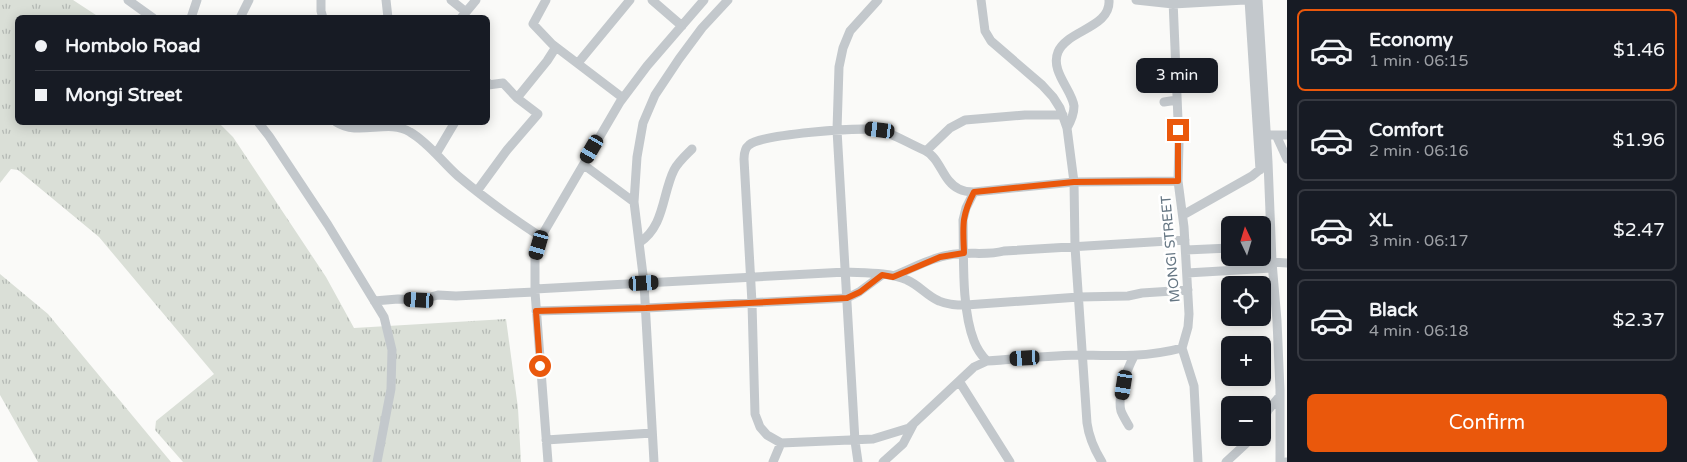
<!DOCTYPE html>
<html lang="en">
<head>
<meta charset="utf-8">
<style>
	:root { --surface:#171b24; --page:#20242c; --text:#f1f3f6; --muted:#9ea1a6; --line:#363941; --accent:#ea580c }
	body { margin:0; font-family:"Varela Round",sans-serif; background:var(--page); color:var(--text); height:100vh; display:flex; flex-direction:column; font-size:19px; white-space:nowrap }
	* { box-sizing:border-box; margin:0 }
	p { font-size:16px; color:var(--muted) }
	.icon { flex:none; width:28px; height:28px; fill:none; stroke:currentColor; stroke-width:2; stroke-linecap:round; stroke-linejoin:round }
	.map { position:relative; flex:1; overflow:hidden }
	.sheet { display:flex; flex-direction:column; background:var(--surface); width:400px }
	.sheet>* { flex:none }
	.top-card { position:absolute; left:15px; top:15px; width:475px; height:110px; border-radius:8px; box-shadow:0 2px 12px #0003; display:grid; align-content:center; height:110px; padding:0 20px; background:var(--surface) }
	.needle { width:32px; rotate:356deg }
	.buttons { position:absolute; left:1221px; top:216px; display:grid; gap:10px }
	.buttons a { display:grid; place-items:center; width:50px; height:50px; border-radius:8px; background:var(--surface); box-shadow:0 2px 12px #0003; font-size:25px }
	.end { position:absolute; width:22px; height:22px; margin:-11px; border:6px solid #ea580c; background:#fff; box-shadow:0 0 0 2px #fff }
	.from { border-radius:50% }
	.bubble { position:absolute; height:35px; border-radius:8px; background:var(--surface); box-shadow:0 2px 12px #0003; font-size:16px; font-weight:600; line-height:35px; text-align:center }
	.car { position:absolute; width:15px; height:30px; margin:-15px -8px; border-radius:6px; box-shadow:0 0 4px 1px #0007; background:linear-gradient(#222 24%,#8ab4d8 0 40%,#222 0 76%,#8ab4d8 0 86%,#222 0) }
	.top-card b { display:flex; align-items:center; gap:18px; height:48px; font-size:19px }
	.top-card b+b { border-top:1px solid var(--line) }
	.top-card i { width:12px; height:12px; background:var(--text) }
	ul { padding:9px 0 0; list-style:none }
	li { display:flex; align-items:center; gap:15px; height:82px; margin:0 10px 8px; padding:0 10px; border:2px solid var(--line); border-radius:8px }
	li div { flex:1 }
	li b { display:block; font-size:19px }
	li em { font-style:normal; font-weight:600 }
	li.current { border-color:var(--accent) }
	li>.icon { width:45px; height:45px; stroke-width:1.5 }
	.action { display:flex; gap:10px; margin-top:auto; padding:10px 20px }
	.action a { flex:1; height:58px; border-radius:8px; background:var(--accent); color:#fff; font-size:20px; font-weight:600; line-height:58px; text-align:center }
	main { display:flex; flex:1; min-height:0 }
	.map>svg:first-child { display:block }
	.grass { fill:url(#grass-tufts) }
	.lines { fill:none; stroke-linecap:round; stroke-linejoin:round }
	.minor { stroke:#c3c8cc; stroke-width:9 }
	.route { stroke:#ea580c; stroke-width:6 }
	.labels { text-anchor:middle; stroke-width:5; stroke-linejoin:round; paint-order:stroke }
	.street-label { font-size:14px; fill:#657683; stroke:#fff }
</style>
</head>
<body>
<main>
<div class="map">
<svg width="1287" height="462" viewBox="0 0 1287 462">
	<defs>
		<pattern id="grass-tufts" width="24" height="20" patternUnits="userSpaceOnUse" patternTransform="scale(1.25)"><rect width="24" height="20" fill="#dadfd7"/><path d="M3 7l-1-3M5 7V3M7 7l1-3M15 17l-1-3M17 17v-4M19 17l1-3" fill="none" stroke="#b4b9b4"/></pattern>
	</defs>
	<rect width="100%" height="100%" fill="#fafaf8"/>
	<path class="grass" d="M0 0H73L99 17 18 18V122L219 123 233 137 326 277 354 328 506 319 518 408 521 462H183L155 430 156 421 214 374 99 237 18 170 11 169 0 183Z
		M0 274 48 314 171 462H38L0 395Z"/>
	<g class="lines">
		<path class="minor" d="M128 0 153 18
			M321 0V11L323 18
			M386 0 388 18
			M451 0 466 12
			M546 0 533 24 552 44 623 98
			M652 0 682 26
			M981 0 985 31 991 41 1042 85 1053 97 1060 108 1067 128 1074 182 1075 247 1087 423C1089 438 1094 449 1102 462
			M1136 0 1173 4 1245 0
			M1173 0 1179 144 1178 181 1184 227 1189 314 1188 327 1182 348 1194 386 1198 462
			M1249 0 1260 170
			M1258 0 1268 162 1272 262 1277 321 1280 390V462
			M191 18 197 0
			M240 18 249 0
			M461 18 476 0
			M578 63 630 0
			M517 98 547 61 556 47
			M1164 102 1177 100
			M258 122 269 136 328 225 384 317 392 350 391 389 377 462
			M336 122C359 137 388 118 410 132 429 143 442 162 458 176 484 198 512 218 541 237
			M1067 128C1071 121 1074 114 1074 106 1072 90 1050 71 1058 52 1067 30 1111 28 1109 0
			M1271 135H1287
			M1276 135 1287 159
			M926 151 950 128 965 120 1025 115H1063
			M436 154 455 122
			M584 165 634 202
			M1178 181 1074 182 974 192C969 192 963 191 959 189 942 181 941 158 924 150 909 144 893 133 878 130 859 127 762 134 749 145 745 148 744 154 744 159L752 303 755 414 760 427 767 435 781 443 873 439 909 428 974 367 987 361C1019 359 1051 355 1083 355 1118 356 1148 357 1182 348
			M477 191 507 150 538 114 517 98 503 83 488 85V83
			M974 192 966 208 963 220C964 255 961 308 974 341 977 349 981 355 987 361
			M1183 215 1252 176 1264 166
			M639 243C665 226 662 194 674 170 678 162 686 155 692 149
			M1186 250 1230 248
			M1272 262 1287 263
			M1187 273 1272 268
			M893 276C912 269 929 258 949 255 968 251 986 256 1004 251L1185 240
			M535 289 846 272C865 273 889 272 907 280 919 285 927 296 939 301 948 305 957 305 966 305L1079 297 1128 296 1142 293 1188 290
			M374 301 398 299 419 300 438 295 456 296 535 292
			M536 311 646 308 847 298 859 292 882 275
			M959 381 1010 462
			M1262 425 1268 410 1280 396
			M1129 426C1126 421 1123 416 1121 411 1117 397 1127 369 1134 356
			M546 440 652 433
			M548 462 535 292V259L541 237 620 102 647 66 704 0
			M654 462 644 283 634 202 637 157 643 123 655 95 679 59 702 28 728 0
			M773 462 781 443
			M858 462 855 441 837 130 839 67 843 48 850 31 878 0
			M883 462 903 444 913 425
			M1226 462 1252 438
			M1286 462H1287"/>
	</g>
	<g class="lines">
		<path class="route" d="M540 366 536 311 646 308 847 298 860 292 882 275 893 277 940 257 964 253C963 226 961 217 974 192L1074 182 1178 181V130"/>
	</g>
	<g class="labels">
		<g class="street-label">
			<text transform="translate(1170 249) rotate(-95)" y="5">MONGI STREET</text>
		</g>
	</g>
</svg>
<div class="buttons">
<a><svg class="needle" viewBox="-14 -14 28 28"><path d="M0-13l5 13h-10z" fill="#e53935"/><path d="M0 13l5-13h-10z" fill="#9ea1a6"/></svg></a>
<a><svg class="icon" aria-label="locate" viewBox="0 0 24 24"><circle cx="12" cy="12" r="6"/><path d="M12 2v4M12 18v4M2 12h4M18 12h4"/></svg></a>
<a>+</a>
<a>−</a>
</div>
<i class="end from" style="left:540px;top:366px"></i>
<i class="end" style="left:1178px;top:130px"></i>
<div class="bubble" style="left:1136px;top:58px;width:82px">3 min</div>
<i class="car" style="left:880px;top:130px;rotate:277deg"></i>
<i class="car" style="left:592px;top:149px;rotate:210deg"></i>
<i class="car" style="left:539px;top:245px;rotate:196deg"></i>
<i class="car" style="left:644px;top:283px;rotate:87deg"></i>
<i class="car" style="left:419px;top:300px;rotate:273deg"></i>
<i class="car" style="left:1025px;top:358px;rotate:267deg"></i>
<i class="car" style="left:1124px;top:385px;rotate:189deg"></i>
<div class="top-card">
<b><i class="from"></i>Hombolo Road</b>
<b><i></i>Mongi Street</b>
</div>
</div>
<section class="sheet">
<ul>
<li class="current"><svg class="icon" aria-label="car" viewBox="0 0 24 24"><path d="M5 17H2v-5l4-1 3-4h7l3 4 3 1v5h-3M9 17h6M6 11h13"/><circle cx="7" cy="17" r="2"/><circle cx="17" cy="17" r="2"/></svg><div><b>Economy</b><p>1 min · 06:15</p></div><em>$1.46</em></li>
<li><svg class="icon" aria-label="car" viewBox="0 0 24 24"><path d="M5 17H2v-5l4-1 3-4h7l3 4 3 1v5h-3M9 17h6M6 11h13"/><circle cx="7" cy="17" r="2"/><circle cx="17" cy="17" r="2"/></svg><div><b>Comfort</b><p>2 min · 06:16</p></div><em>$1.96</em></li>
<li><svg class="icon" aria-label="car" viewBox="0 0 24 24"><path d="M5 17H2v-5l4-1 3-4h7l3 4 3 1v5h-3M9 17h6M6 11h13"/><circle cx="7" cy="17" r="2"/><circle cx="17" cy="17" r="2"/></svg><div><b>XL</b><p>3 min · 06:17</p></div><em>$2.47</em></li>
<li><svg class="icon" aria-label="car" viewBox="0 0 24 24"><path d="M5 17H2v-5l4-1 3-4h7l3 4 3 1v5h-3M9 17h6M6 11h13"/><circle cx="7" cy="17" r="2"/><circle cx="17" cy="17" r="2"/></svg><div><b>Black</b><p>4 min · 06:18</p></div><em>$2.37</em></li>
</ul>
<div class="action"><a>Confirm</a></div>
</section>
</main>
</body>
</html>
